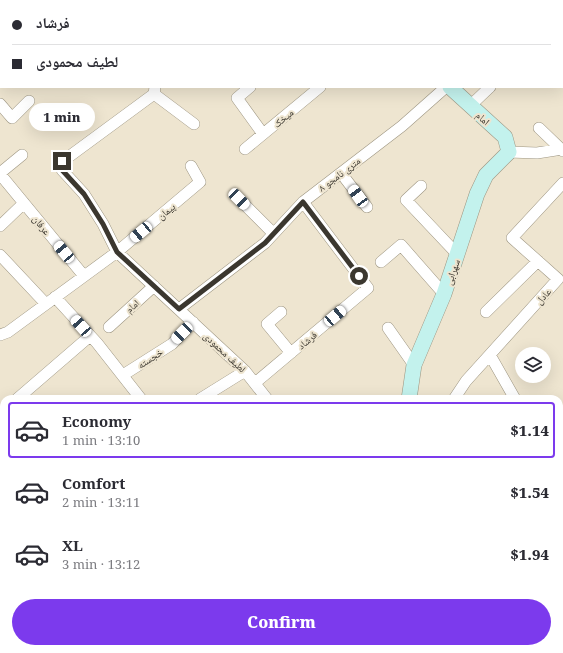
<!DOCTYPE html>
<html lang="en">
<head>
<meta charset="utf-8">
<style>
	:root { --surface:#fff; --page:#f2f2f3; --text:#2b2b33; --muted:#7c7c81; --line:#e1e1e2; --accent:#7c3aed }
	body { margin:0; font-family:"Noto Serif","Noto Naskh Arabic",serif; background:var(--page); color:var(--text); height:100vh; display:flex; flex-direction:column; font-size:15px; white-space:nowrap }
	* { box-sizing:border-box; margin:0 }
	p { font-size:13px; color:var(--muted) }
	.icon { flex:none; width:22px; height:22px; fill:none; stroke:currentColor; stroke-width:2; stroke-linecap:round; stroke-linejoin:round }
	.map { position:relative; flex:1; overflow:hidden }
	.panel { position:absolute; left:0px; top:395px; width:563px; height:258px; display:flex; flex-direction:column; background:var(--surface); border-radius:12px 12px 0 0; box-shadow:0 4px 16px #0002 }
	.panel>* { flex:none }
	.top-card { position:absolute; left:0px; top:0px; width:563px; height:88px; box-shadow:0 4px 16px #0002; display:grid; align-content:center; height:88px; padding:0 12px; background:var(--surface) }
	.fabs { position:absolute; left:515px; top:347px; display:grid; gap:8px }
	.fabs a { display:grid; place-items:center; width:36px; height:36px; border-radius:50%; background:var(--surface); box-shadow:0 4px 16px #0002; font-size:20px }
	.end { position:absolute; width:18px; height:18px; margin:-9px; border:5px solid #3b372f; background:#fff; box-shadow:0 0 0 2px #fff }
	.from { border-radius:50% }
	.bubble { position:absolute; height:28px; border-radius:14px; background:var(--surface); box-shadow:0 4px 16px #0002; font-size:13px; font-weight:800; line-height:28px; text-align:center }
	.car { position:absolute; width:12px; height:24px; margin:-12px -6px; border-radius:5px; box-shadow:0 0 3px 1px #0007; background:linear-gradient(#fff 24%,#345 0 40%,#fff 0 76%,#345 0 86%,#fff 0) }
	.top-card b { display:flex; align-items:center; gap:14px; height:38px; font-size:15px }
	.top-card b+b { border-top:1px solid var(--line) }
	.top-card i { width:10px; height:10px; background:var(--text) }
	ul { padding:7px 0 0; list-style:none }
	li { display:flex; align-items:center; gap:12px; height:56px; margin:0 8px 6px; padding:0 4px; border:2px solid transparent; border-radius:4px }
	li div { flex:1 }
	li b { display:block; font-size:15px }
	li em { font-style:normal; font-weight:800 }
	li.selected { border-color:var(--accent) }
	li>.icon { width:36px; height:36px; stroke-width:1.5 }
	.action { display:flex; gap:8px; margin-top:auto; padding:8px 12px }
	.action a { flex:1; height:46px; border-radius:24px; background:var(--accent); color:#fff; font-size:16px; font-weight:800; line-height:46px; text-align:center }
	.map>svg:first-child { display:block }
	.building { fill:#72235c; filter:url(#shadow) }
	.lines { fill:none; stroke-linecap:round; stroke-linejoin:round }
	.street-casing { stroke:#9d9581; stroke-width:12 }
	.secondary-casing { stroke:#9d9581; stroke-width:16 }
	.path { stroke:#968f81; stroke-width:2; stroke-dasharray:2 2; stroke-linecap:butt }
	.street { stroke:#fff; stroke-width:11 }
	.secondary { stroke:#c3f2ed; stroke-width:15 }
	.route { stroke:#3b372f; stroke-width:5 }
	.labels { text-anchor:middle; stroke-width:4; stroke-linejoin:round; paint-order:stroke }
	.street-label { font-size:10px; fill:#3b372f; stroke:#eee5d0 }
</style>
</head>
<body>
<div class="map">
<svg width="563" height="653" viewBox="0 0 563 653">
	<defs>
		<filter id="shadow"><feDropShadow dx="2.5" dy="4.5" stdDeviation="2" flood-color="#0004"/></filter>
	</defs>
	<rect width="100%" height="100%" fill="#eee5d0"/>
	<path class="building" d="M4 601V649H39L35 653H0V605Z"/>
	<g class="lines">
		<g class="street-casing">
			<path id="street" d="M63 0 64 1
				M115 0 116 1
				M246 0 247 1
				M49 1 50 0
				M265 1 266 0
				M421 1 422 0
				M508 1 510 0
				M0 49 1 48
				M155 87 154 94 63 161 62 170 84 194 103 224 117 252 245 371 267 399
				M250 87 237 98 263 134
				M154 94 194 124
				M0 104 12 118 29 101
				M470 106 490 87
				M539 128 563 151
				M245 149 320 87
				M509 152 537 153 563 149
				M0 173 22 155
				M341 173 367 207
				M0 174 84 276
				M421 186 406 200 458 255
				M239 199 273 233
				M0 226 24 203
				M0 255 46 304
				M381 262 401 245 444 294
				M55 297 97 343 141 399
				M179 309 265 243 303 202 402 126 446 87
				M281 312 267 324 291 353
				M486 312 538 261
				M109 327 154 286
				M388 328 414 365
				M0 335 8 332 117 252 200 182 191 166
				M490 355 515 399
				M123 375 172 344 193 322
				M255 383 368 288 303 202
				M17 399 90 336
				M200 399 245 371
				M454 399 466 381 558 279 512 238 563 183
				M0 414 4 410
				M559 430 563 425
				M559 513 563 516
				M559 549 563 552
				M51 653 56 649"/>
		</g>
		<g class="secondary-casing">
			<path id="secondary" d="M361 0 362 1
				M409 399 414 365 444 294 477 194 486 175 509 152 505 137 450 87
				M0 539 4 543
				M109 649 120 653
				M452 653 453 649"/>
		</g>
		<path class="path" d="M80 653 84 649"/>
		<use href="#street" class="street"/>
		<use href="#secondary" class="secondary"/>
	</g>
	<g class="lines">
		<path class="route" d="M62 161V170L84 194 103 224 117 252 179 309 265 243 303 202 359 276"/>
	</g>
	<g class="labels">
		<g class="street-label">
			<text transform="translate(283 118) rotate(-40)" y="4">میخک</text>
			<text transform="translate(483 118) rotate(41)" y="4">امام</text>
			<text transform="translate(339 174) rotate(-37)" y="4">۸ متری نامجو</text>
			<text transform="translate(166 211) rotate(-40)" y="4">پیمان</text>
			<text transform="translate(42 225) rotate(51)" y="4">عرفان</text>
			<text transform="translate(452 272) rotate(-71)" y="4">سهرابی</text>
			<text transform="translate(543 296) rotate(-48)" y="4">عادل</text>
			<text transform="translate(132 306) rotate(-43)" y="4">امام</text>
			<text transform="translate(307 340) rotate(-40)" y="4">فرشاد</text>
			<text transform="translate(225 352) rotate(43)" y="4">لطیف محمودی</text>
			<text transform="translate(150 358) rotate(-33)" y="4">خجسته</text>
		</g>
	</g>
</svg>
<div class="fabs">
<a><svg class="icon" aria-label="layers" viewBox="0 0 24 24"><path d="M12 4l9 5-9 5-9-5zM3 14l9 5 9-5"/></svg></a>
</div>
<i class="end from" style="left:359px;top:276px"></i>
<i class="end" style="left:62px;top:161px"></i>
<div class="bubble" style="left:29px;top:103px;width:66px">1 min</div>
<i class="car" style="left:358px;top:196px;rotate:324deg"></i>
<i class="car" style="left:239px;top:199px;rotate:135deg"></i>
<i class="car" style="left:141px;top:232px;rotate:230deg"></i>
<i class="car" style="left:64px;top:252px;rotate:320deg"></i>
<i class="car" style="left:335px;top:316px;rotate:50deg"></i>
<i class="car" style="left:81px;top:326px;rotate:318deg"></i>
<i class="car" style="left:182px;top:333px;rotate:225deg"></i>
<div class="top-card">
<b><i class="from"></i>فرشاد</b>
<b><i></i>لطیف محمودی</b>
</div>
<section class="panel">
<ul>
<li class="selected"><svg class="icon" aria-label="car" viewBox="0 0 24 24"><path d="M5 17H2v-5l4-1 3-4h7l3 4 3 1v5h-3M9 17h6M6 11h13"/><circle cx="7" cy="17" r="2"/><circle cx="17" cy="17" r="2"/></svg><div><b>Economy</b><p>1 min · 13:10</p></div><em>$1.14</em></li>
<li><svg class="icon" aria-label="car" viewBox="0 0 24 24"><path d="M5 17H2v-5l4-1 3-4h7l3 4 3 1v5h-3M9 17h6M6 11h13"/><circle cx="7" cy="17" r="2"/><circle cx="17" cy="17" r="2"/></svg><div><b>Comfort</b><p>2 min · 13:11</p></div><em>$1.54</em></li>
<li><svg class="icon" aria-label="car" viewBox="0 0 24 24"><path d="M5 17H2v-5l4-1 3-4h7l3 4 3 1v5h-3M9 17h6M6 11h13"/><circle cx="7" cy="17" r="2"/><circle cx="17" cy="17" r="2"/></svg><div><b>XL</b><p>3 min · 13:12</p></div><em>$1.94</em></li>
</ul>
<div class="action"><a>Confirm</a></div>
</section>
</div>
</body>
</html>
